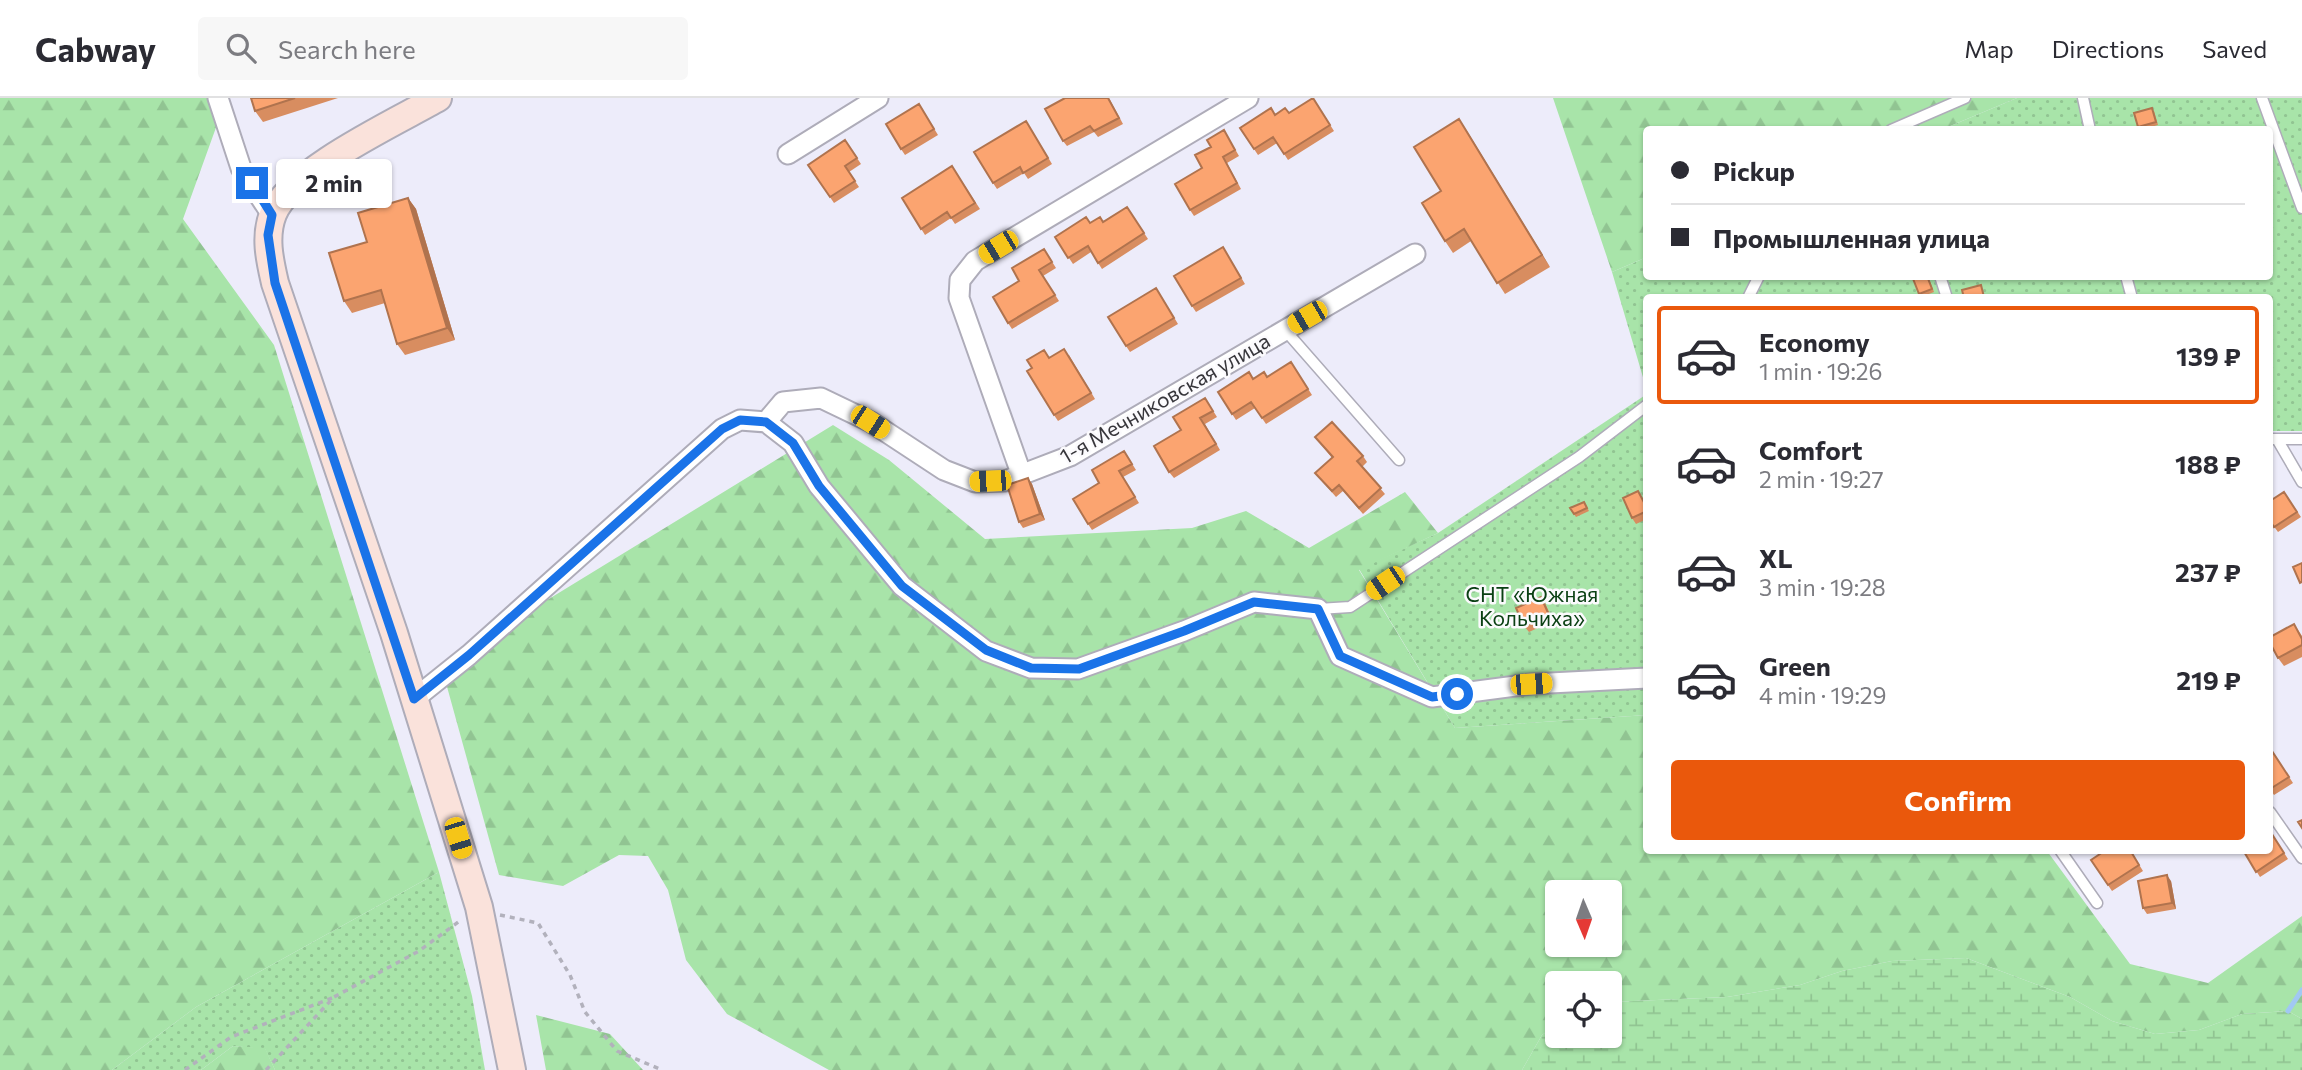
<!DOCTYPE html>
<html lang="en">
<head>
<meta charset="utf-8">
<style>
	:root { --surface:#fff; --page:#f7f7f7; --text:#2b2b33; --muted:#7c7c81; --line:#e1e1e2; --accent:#ea580c }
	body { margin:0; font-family:Commissioner,sans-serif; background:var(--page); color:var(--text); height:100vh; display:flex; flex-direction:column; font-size:26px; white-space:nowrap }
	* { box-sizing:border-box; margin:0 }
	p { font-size:23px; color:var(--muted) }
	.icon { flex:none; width:38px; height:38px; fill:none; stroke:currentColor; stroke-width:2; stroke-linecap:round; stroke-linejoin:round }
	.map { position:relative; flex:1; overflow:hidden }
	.sheet { position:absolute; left:1643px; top:196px; width:630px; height:560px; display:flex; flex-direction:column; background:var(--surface); border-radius:7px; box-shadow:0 2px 5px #0004 }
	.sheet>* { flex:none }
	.top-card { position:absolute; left:1643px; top:28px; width:630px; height:154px; border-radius:7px; box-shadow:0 2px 5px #0004; display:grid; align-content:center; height:154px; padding:0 28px; background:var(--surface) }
	.needle { width:46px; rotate:178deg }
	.controls { position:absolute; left:1545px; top:782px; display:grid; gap:14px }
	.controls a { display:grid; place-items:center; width:77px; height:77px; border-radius:7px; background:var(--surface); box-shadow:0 2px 5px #0004; font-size:35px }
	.end { position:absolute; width:32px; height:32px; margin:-16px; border:9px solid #1a73e8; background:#fff; box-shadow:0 0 0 4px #fff }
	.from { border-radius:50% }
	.bubble { position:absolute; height:49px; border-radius:7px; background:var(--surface); box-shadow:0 2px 5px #0004; font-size:23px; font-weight:700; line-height:49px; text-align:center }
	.car { position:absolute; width:21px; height:42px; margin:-21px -10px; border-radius:9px; box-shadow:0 0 5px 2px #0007; background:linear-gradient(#f5c518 24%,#345 0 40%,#f5c518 0 76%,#345 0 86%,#f5c518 0) }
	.top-card b { display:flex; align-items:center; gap:24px; height:66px; font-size:26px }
	.top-card b+b { border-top:2px solid var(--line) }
	.top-card i { width:18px; height:18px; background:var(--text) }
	ul { padding:12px 0 0; list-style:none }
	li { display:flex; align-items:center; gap:21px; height:98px; margin:0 14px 10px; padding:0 14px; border:4px solid transparent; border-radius:7px }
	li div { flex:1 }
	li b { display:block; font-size:26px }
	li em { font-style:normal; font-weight:700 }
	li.on { border-color:var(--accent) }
	li>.icon { width:63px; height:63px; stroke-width:1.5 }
	.action { display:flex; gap:14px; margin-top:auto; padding:14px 28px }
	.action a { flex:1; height:80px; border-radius:7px; background:var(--accent); color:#fff; font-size:28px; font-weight:700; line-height:80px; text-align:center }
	header { display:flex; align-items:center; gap:42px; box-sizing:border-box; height:98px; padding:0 35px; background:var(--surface); border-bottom:2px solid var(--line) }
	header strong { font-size:33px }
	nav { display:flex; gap:38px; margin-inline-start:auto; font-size:24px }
	.search { width:490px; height:63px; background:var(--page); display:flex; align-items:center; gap:18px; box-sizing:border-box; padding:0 24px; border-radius:7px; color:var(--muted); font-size:26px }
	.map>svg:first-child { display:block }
	.grass { fill:url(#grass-dots) }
	.forest { fill:url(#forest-firs); fill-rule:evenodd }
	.wetland { fill:url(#wetland-marsh) }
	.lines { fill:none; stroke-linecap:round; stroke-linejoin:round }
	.stream { stroke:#a1c8f3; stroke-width:5 }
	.lane-casing { stroke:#aeacb9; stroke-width:13 }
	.street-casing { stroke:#aeacb9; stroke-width:23 }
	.secondary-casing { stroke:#aeacb9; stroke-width:30 }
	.path { stroke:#b2b1bc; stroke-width:3.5; stroke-dasharray:5 5; stroke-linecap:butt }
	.lane { stroke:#fff; stroke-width:10 }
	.street { stroke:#fff; stroke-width:19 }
	.secondary { stroke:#fae2db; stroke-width:26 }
	.wall { fill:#d88d60 }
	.shaded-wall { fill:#b0734e }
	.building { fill:#fba470; stroke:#b0734e; stroke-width:2 }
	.route { stroke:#1a73e8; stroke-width:9 }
	.labels { text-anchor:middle; stroke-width:5; stroke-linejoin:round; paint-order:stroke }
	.street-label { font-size:21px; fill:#37363b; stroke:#fbfafd }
	.park-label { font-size:21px; fill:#0a4013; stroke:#fbfafd }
</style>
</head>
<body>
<header>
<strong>Cabway</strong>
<div class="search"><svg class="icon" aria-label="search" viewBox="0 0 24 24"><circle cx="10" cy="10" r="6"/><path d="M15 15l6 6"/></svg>Search here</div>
<nav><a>Map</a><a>Directions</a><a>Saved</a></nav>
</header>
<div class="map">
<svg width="2302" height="972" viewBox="0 0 2302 972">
	<defs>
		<pattern id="grass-dots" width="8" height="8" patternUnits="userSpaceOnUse" patternTransform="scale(1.75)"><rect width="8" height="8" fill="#a8e4a9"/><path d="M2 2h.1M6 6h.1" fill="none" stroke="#91c492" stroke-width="1.8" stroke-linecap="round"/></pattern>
		<pattern id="forest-firs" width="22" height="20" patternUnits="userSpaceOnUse" patternTransform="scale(1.75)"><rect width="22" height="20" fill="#a8e4a9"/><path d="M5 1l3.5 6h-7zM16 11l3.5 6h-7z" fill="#91c492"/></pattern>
		<pattern id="wetland-marsh" width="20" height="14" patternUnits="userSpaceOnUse" patternTransform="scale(1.75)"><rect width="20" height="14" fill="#a8e4a9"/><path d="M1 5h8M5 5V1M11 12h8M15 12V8" fill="none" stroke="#91c492"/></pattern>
	</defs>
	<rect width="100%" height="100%" fill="#edecfa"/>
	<path class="grass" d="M2017 0H2302V333H2270V200H1647V293L1612 174 1647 159V178H2270V32L1943 31Z
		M1647 296V617L1455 630 1359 471 1438 435Z
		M439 774 472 898 485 972H275L265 951 233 948 201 972H112L196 909Z"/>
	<path class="forest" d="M0 0H210L218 24 183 121 274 247 439 774 196 909 112 972H0Z
		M1553 0H2017L1943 31 1647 32V159L1612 174Z
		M833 327 889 362 985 441 1192 430 1246 413 1309 450 1405 394 1438 435 1359 472 1455 630 1647 617V752L2047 753 2130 866 2208 885 2302 818V921L2288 913 2242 916 2199 932 2155 936 2112 923 2070 899 1966 860 1892 863 1842 873 1800 887 1727 899 1610 904V886H1558L1557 926 1542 937 1522 972H829L727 916 686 862 668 792 648 758 619 757 563 788 499 777 441 567ZM1558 794H1610V847H1558Z
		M536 917 610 936 643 972H546Z
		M233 948 265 950 275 972H201Z"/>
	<path class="wetland" d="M1966 860 2070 899 2112 923 2155 936 2199 932 2242 916 2288 913 2302 921V972H1522L1542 937 1557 926 1558 938H1610V904L1727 899 1800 887 1842 873 1892 863Z"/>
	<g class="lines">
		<path class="stream" d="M2288 913 2302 892"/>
		<g class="lane-casing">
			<path id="lane" d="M2083 0 2090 32
				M2262 0 2302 110
				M1891 32 1965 0
				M1940 178 1947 200
				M2126 178 2132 200
				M1748 200 1759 178
				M1285 232 1399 362
				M2270 341H2302
				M2277 341 2302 384
				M1318 511 1350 509 1579 359 1647 307
				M2270 714 2302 760
				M2060 752 2097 805"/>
		</g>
		<g class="street-casing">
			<path id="street" d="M218 0 241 70 272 117
				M788 56 878 0
				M766 324 783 304 821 300 871 324 944 372 975 384 1005 383 1070 358 1415 156
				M1022 378 959 200 960 182 975 163 1248 0
				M414 601 469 557 722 331 740 322 766 324 793 345 819 388 902 488 986 553 1031 570 1078 571 1184 533 1254 504 1318 511 1340 558 1432 599 1531 586 1647 580"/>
		</g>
		<g class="secondary-casing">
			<path id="secondary" d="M438 0C396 24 290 73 273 116 264 139 270 163 275 185L394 535 479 809 512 972"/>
		</g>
		<path class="path" d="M500 817 538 825 570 877 585 914 617 953 662 972
			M185 972 231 939 332 900
			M266 972 334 899 419 853 461 822"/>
		<use href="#lane" class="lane"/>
		<use href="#street" class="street"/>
		<use href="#secondary" class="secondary"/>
	</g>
	<path class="wall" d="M251 0H338L263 24 255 13Z
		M1109 0 1123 26 1098 39 1094 34 1067 48 1063 43Z
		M1313 0 1334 33 1288 62 1277 45 1258 57 1240 30 1276 16 1289 15Z
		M919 6 938 37 905 57 901 51Z
		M2154 13 2158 27 2140 32 2138 29Z
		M1459 21 1550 169 1505 196 1471 143 1453 155 1445 143 1441 93Z
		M1030 29 1052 66 1028 81 1024 75 997 91 993 85Z
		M1224 32 1239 58 1227 65 1241 91 1194 118 1190 112 1202 70 1211 49Z
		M845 42 861 66 849 74 859 89 834 105 808 67Z
		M952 68 980 111 955 126 951 120 925 137 902 100Z
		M408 100 416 111 455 242 405 257 397 246 385 205 352 215 344 203 367 144Z
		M1127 109 1148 141 1102 171 1091 154 1073 166 1055 139 1089 125 1103 124Z
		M1223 149 1245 186 1196 214 1192 208Z
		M1044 151 1056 170 1043 178 1059 203 1012 231 1008 225 1019 183Z
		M1928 178 1934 194 1921 199 1919 196Z
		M1160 196 1178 226 1130 254 1126 248Z
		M1069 257 1095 301 1058 323 1054 317 1032 270 1049 260Z
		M1291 264 1312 297 1266 326 1255 310 1236 322 1218 294 1253 280 1267 279Z
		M1205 300 1217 319 1205 326 1220 352 1174 380 1169 374 1181 332Z
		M1315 339 1363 358 1367 364 1362 369 1385 396 1363 416 1343 393 1336 399 1315 375 1332 360Z
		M1124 353 1136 372 1123 379 1139 405 1092 432 1088 426 1099 385Z
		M1028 380 1032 386 1045 422 1023 430 1019 424Z
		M2284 394 2301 419 2278 434 2270 423Z
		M1643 399 1647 407V421L1636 426 1632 420Z
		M1584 404 1589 413 1576 419 1574 416Z
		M1545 505 1553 523 1529 534 1524 528Z
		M2294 526 2302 538V559L2284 568 2278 560Z
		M2270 650 2293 685 2274 697 2270 691Z
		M2270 733 2288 761 2260 779 2243 752Z
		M2130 752 2143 773 2112 793 2091 762Z
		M2171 783 2176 811 2147 816 2143 810Z"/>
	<path class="shaded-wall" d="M1459 21 1467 33 1550 169 1542 157Z
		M408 100 416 111 455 242 447 230Z
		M1028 380 1032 386 1045 422 1040 416Z
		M2167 777 2171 783 2176 811 2172 805Z"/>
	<path class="building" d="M251 0H295L255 13Z
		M1065 0H1108L1119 20 1094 33 1090 28 1063 43 1045 11Z
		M1313 0 1330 27 1284 56 1273 39 1254 51 1240 30 1271 10 1275 17 1285 10 1289 15Z
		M919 6 934 31 901 51 886 26Z
		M2152 10 2156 24 2138 29 2134 15Z
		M1459 21 1542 157 1497 185 1464 131 1445 143 1422 105 1441 93 1414 49Z
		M1026 23 1048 60 1023 75 1020 69 993 85 974 54Z
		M1224 32 1235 52 1223 59 1237 85 1190 112 1175 86 1202 70 1195 57 1211 49 1207 42Z
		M845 42 857 60 845 68 855 83 830 99 808 67Z
		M952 68 975 105 951 120 947 114 921 131 902 100Z
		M408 100 447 230 397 246 381 192 344 203 329 155 367 144 358 115Z
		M1127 109 1144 135 1098 165 1088 148 1068 160 1055 139 1086 119 1090 125 1100 119 1103 124Z
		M1223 149 1241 180 1192 208 1174 178Z
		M1044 151 1052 164 1039 172 1055 197 1008 225 993 199 1019 183 1012 170Z
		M1912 178H1927L1932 191 1919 196Z
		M1981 187 1984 199 1964 200 1962 192Z
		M1156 190 1174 220 1126 248 1108 219Z
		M1064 251 1091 295 1054 317 1027 273 1032 270 1027 262 1044 252 1049 260Z
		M1291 264 1308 291 1262 320 1251 304 1232 316 1218 294 1249 274 1253 281 1264 274 1267 279Z
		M1205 300 1213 313 1200 320 1216 346 1169 374 1154 348 1181 332 1173 319Z
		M1332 324 1363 358 1357 363 1381 390 1359 410 1339 387 1332 393 1315 375 1333 359 1315 339Z
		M1124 353 1132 366 1119 373 1135 399 1088 426 1073 401 1099 385 1092 372Z
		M1028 380 1040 416 1019 424 1007 387Z
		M1638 393 1647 410V413L1632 420 1623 400Z
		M2284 394 2297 414 2274 429 2270 423V403Z
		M1584 404 1587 410 1574 416 1570 410Z
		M2302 465V484L2300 485 2293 469Z
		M1541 499 1549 517 1524 528 1516 510Z
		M2294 526 2302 541V547L2278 560 2270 545V539Z
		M2270 650 2289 679 2270 691Z
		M2302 722V730L2298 724Z
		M2270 733 2284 755 2256 774 2243 752H2270Z
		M2106 752H2130L2139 767 2108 787 2091 762Z
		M2167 777 2172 805 2143 810 2138 783Z"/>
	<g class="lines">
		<path class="route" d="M252 85 272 117 268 137 275 185 414 601 469 557 722 331 740 322 766 324 793 345 819 388 902 488 986 552 1031 570 1079 571 1184 533 1254 504 1318 511 1340 558 1432 599 1457 596"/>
	</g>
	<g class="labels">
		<g class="street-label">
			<text transform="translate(1165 301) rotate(-30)" y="7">1-я Мечниковская улица</text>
		</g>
		<g class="park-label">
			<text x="1532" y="504">СНТ «Южная<tspan x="1532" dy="24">Кольчиха»</tspan></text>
		</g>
	</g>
</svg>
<div class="controls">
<a><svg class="needle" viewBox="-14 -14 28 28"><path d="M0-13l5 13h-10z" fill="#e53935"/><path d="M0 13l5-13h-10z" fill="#7c7c81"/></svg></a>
<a><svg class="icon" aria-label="locate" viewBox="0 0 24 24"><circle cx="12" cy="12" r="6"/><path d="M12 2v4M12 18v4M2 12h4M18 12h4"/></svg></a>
</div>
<i class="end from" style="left:1457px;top:596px"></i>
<i class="end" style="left:252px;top:85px"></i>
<div class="bubble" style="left:276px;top:61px;width:116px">2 min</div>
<i class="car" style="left:998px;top:149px;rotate:239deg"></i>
<i class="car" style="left:1307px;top:219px;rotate:240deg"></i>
<i class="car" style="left:870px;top:324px;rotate:123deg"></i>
<i class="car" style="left:990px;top:383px;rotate:268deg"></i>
<i class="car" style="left:1385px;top:485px;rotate:236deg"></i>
<i class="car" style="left:1531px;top:586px;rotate:87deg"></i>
<i class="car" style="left:458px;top:740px;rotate:163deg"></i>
<div class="top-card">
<b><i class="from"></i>Pickup</b>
<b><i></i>Промышленная улица</b>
</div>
<section class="sheet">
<ul>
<li class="on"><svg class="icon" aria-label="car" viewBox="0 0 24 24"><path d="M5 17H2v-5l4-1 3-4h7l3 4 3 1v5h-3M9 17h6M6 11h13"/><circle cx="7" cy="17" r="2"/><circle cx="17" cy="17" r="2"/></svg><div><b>Economy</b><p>1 min · 19:26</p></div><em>139 ₽</em></li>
<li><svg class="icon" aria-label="car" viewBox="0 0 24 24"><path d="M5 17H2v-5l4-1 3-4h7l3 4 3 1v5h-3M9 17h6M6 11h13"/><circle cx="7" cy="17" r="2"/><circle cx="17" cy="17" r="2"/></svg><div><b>Comfort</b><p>2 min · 19:27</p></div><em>188 ₽</em></li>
<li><svg class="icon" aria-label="car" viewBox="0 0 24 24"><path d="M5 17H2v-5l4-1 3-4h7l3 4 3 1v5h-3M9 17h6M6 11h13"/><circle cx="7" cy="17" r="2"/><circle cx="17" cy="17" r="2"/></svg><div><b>XL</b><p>3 min · 19:28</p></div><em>237 ₽</em></li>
<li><svg class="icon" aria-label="car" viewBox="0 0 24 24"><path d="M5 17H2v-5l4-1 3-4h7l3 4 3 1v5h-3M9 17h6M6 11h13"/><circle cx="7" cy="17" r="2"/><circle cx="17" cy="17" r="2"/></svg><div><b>Green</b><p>4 min · 19:29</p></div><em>219 ₽</em></li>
</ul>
<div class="action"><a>Confirm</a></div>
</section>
</div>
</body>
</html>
